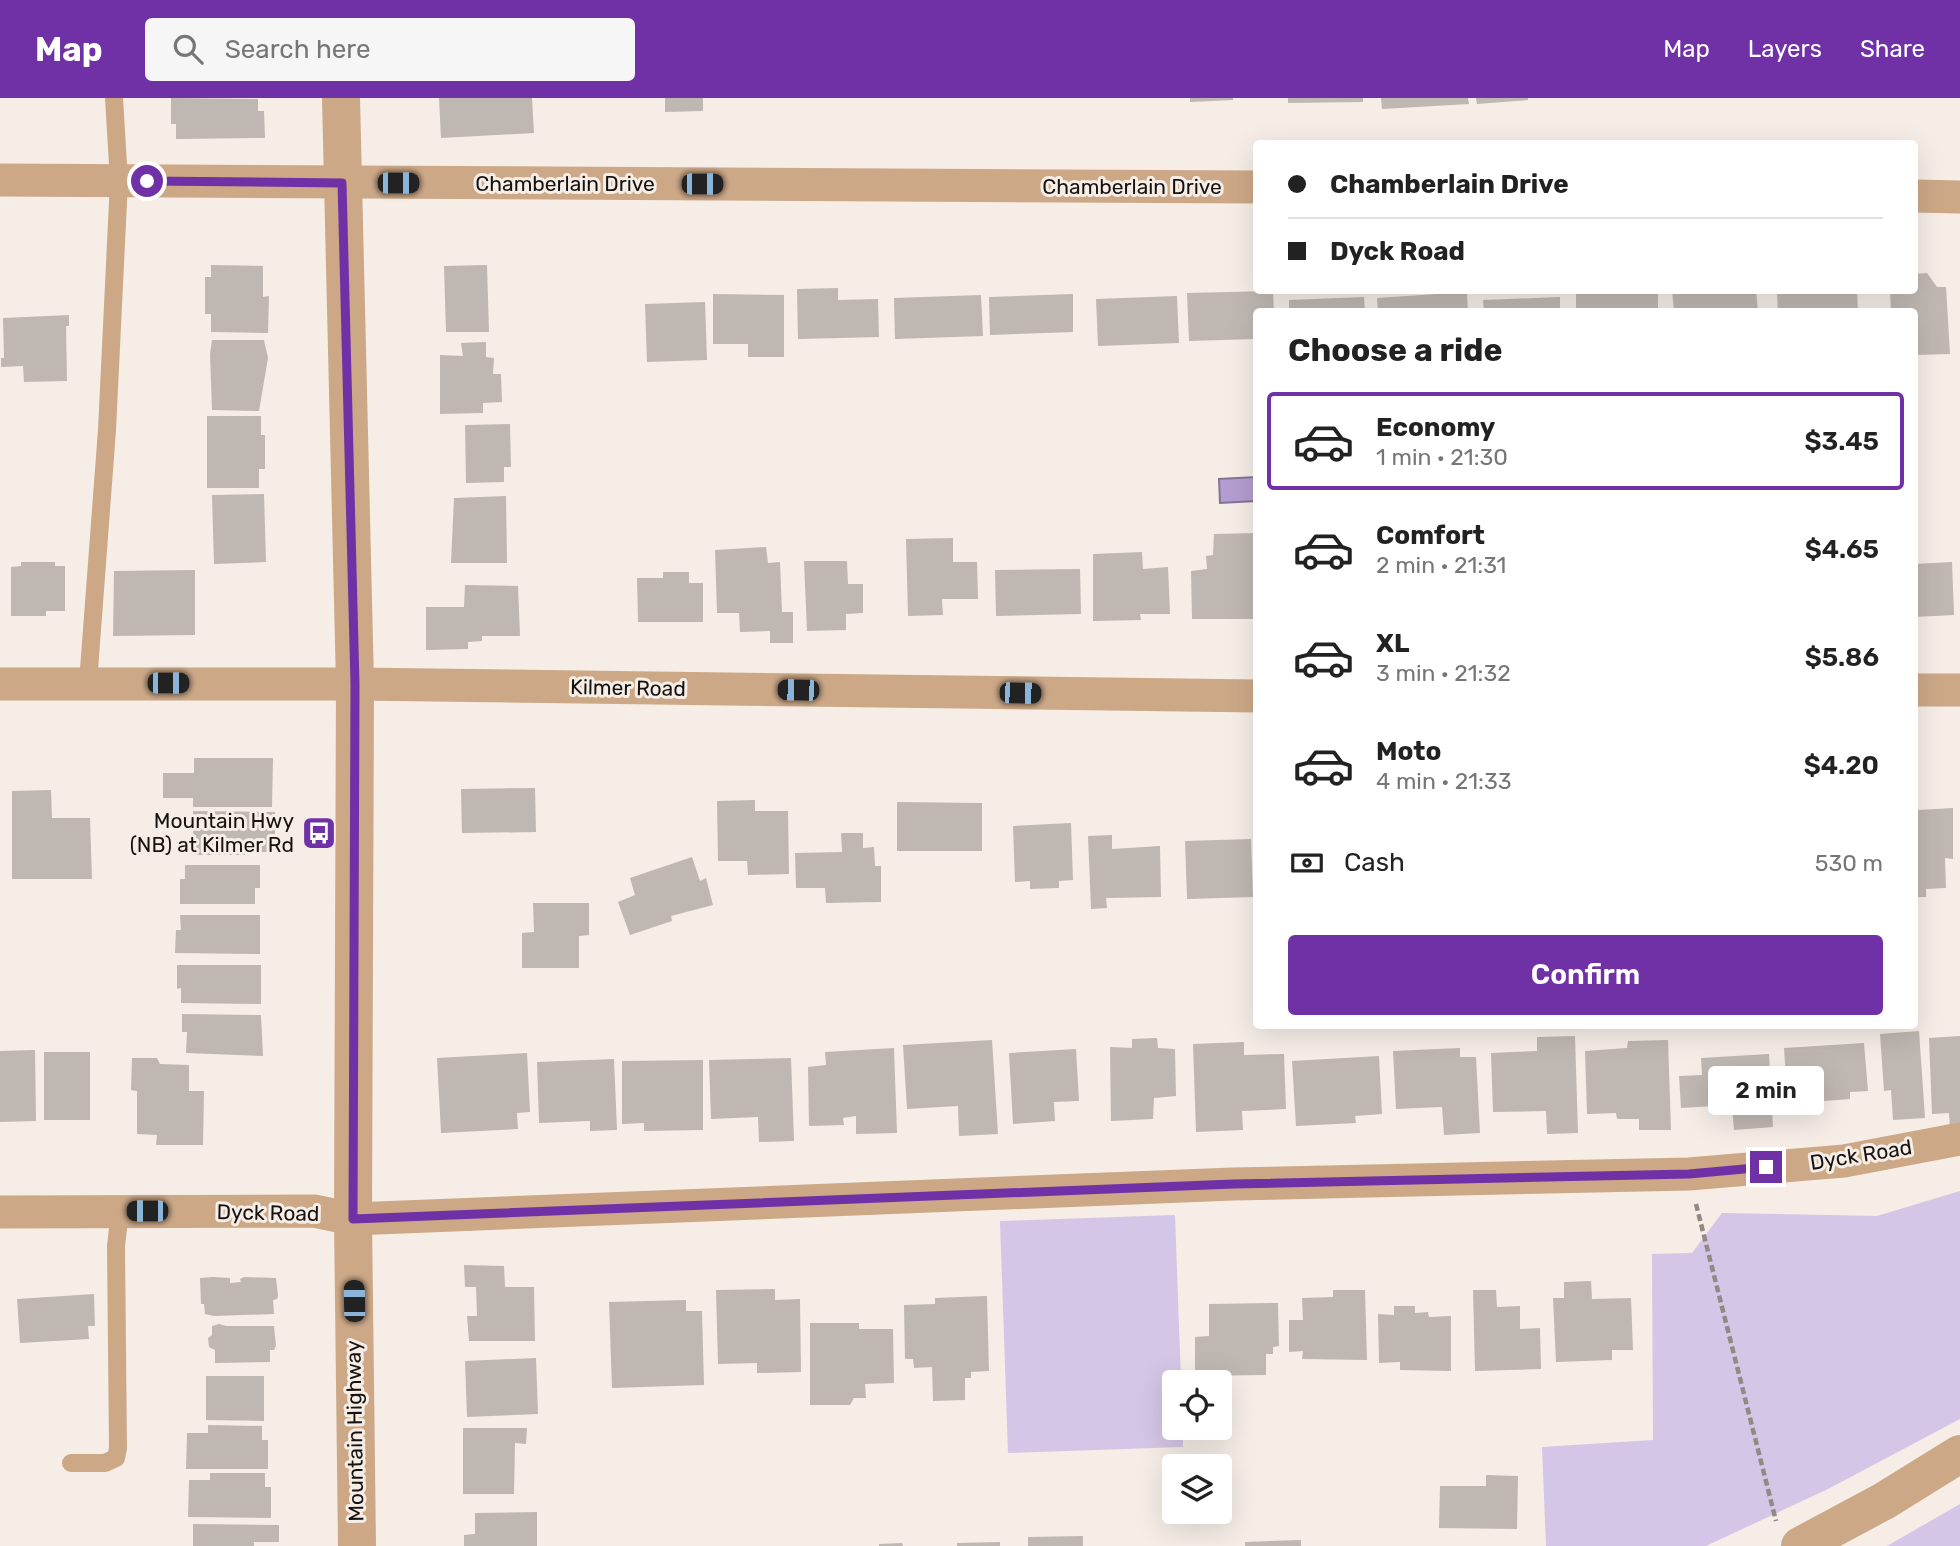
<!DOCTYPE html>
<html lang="en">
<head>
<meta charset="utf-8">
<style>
	:root { --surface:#fff; --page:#f6f6f6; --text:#222; --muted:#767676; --line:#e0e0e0; --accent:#7031a6 }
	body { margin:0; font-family:Rubik,sans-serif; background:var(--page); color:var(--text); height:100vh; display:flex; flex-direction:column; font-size:26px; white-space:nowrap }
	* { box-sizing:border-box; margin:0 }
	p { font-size:23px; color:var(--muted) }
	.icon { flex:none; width:38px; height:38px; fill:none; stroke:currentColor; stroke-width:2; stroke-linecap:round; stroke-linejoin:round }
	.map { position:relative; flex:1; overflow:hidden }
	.drawer { position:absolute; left:1253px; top:210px; width:665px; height:721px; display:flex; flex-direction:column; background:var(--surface); border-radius:7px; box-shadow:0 7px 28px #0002 }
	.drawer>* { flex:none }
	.top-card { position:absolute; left:1253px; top:42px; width:665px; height:154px; border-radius:7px; box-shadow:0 7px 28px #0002; display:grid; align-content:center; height:154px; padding:0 35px; background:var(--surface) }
	.fabs { position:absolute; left:1162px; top:1272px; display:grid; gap:14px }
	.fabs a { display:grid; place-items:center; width:70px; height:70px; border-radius:7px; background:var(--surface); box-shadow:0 7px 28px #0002; font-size:35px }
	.end { position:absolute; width:32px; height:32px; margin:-16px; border:9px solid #7031a6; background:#fff; box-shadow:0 0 0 4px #fff }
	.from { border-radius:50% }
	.bubble { position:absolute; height:49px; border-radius:7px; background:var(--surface); box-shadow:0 7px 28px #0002; font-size:23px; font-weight:600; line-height:49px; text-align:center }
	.car { position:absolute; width:21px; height:42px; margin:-21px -10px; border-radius:9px; box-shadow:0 0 5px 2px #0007; background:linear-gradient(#222 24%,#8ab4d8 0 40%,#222 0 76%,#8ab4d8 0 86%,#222 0) }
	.top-card b { display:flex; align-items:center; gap:24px; height:66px; font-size:26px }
	.top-card b+b { border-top:2px solid var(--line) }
	.top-card i { width:18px; height:18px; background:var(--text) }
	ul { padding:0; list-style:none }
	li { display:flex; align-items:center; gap:21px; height:98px; margin:0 14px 10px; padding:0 21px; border:4px solid transparent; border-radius:7px }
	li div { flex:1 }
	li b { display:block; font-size:26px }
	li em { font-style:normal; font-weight:600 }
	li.selected { border-color:var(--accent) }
	li>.icon { width:63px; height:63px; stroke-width:1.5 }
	h2 { padding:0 35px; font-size:32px; line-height:84px }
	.pay { display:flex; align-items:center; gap:18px; height:77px; padding:0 35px; font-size:26px }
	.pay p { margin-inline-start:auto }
	.action { display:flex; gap:14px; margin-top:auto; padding:14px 35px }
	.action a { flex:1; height:80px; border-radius:7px; background:var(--accent); color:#fff; font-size:28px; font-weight:600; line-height:80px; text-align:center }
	header { display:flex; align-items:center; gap:42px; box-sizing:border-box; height:98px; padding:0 35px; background:var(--accent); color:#fff }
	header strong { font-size:33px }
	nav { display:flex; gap:38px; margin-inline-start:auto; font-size:24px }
	.search { width:490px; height:63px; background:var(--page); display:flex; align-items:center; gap:18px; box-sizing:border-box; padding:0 24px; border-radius:7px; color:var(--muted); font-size:26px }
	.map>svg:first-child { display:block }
	.green { fill:#d4c6e6 }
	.water { fill:#b49dd0; stroke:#847396; stroke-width:2 }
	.building { fill:#bfb7b1 }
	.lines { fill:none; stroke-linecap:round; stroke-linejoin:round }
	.path { stroke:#908a85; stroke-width:4.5; stroke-dasharray:7 3.5; stroke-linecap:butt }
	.service { stroke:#cca887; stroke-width:18 }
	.minor { stroke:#cca887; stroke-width:33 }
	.tertiary { stroke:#cca887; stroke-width:38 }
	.route { stroke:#7031a6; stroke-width:9 }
	.labels { text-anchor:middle; stroke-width:6; stroke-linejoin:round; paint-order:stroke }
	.street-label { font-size:21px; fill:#151210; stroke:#f5ede6 }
	.poi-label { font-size:21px; fill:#151210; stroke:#f5ede6; text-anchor:end }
</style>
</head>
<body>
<header>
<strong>Map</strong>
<div class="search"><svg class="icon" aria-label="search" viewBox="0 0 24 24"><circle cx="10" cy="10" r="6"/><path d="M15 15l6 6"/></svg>Search here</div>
<nav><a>Map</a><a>Layers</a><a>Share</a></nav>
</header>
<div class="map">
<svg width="1960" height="1448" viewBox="0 0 1960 1448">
	<rect width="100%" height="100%" fill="#f5ede6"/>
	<path class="green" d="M1960 1093V1321L1828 1391 1706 1448H1546L1542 1349 1653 1342 1652 1156 1692 1155 1722 1115 1877 1118Z
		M1175 1117 1181 1284H1174V1330H1183V1349L1008 1355 1000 1123Z
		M1960 1406V1448H1887Z"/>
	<path class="water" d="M1256 379V403L1220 405 1219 381Z"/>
	<path class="building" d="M171 0 258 1V13H264L265 40 176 41V26H171Z
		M439 0H532L534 35 441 40Z
		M665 0H703V13L665 14Z
		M1190 0H1233V2L1190 4Z
		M1288 0H1363V4L1288 5Z
		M1381 0H1468L1469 6 1382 11Z
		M1476 0H1528V2L1477 6Z
		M211 167 263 168V199L269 198 268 235 211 234V216H205V179H211Z
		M487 167 489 234H446L444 168Z
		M1927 175 1937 189H1946L1950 256 1914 257V214H1891L1890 192H1914V176Z
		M838 190V202L878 201 879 239 798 241 797 191Z
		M1576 192H1658V214H1576Z
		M1672 192H1756L1758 214H1674Z
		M1857 192 1858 214H1778L1777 196Z
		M1273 193 1274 214H1256V241L1189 243 1187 195Z
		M1467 194 1468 214H1378L1377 200Z
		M713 196 784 197V259H748V246H713Z
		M1073 196V234L990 237 989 199Z
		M981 197 983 238 895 241 894 200Z
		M1177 198 1179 245 1098 248 1096 201Z
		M1364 199 1365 214H1289V202Z
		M1560 199V214H1484L1483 202Z
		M705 204 707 262 647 264 645 206Z
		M69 217V228H66L67 283 24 284 23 268 1 269V260H4L3 220Z
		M212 242H264L268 260 259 313 212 312 210 256Z
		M486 244V259L494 260 493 276H501L502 304 483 305V315L440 316V257L463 258 461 245Z
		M207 318H261V337H265V371H259V390H207Z
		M510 326 511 369H504V384L466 385 465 327Z
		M264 396 266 464 214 466 212 397Z
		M506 398 507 465H451L454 400Z
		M1256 435V521H1192L1191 473 1207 471 1206 458 1213 457 1214 436Z
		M953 440V464H977L978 501H942L943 517 908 518 906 441Z
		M766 449 768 465 780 464 782 514H793V545H770V533L740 534 739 515H717L715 452Z
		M1142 454 1143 471 1168 469 1170 516H1140L1141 522 1093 523V456Z
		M804 463H847L848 486H863V515L846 516V532L807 533Z
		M21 464H55V468H65V513H46V518H11V469L21 468Z
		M1952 464 1954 517 1914 519V466Z
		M1080 471 1081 516 996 518 995 472Z
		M195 472V537L113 538 114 473Z
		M663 474H689V485H703V524H638L637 480H663Z
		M465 487 518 488 520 538H482V543L468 544V551L426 552V509H464Z
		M194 660H273L272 709H193V700H163V675H194Z
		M535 690 536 734 462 735 461 691Z
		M51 692 52 720H90L92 781H12V693Z
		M755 702V713H788L789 776 748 777 747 763H718L717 703Z
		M897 704 982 705V753H897Z
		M1953 710V761L1945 760 1946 790 1926 791V799H1914V763H1918V712Z
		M193 713 275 714V754H245V757H193Z
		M1071 725 1073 782 1059 783V790L1030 791V783L1015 784 1013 728Z
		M841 735H863V750L874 749 875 768H881V804L826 805 825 790H796L795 755 842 754Z
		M1112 737V751L1160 748 1161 799 1106 800 1107 810 1091 811 1088 738Z
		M1251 741 1253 799 1187 801 1185 743Z
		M692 759 700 783 706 780 713 807 671 818 672 823 630 837 618 804 635 797 630 780Z
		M185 767H260V790H255V806H180V781H185Z
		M533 805H589V837L579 838V870H522V835L534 834Z
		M180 817H260V856L175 855 176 832H181Z
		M177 867H261V906L181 905V890L177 891Z
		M182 916 261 917 263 958 186 955 187 934H182Z
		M1919 933 1925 1020 1893 1022 1891 992 1884 993 1880 936Z
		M1575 938 1578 1035 1547 1036 1546 1013 1493 1014 1491 955 1537 953V939Z
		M1960 938V1030H1950L1949 1015 1932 1016 1929 940Z
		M1157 940 1158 950 1175 951 1176 998 1154 1000 1153 1021 1111 1023 1110 949 1132 950V941Z
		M992 942 998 1036 959 1038 958 1008 907 1011 903 947Z
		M1668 942 1671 1032H1639V1021H1617L1616 1015 1587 1016 1585 953 1627 950 1628 943Z
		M1244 944V957L1284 956 1286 1011 1242 1013 1243 1032 1196 1034 1193 946Z
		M1864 945 1868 993 1850 994V1001L1824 1003V1010L1788 1012 1784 950Z
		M894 950 897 1035 856 1036V1018L843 1020 844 1027 809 1028 808 969 826 967 825 954Z
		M1460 950V959H1476L1480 1035 1444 1037 1442 1009 1396 1011 1393 953Z
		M1076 951 1079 1003 1054 1004 1055 1023 1013 1026 1009 955Z
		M35 952 36 1023 0 1024V953Z
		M44 954H90V1022H44Z
		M527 955 530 1014 517 1015 518 1031 441 1035 437 960Z
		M1769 956 1773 1029 1734 1032 1732 1007 1681 1010 1679 978 1702 977 1701 960Z
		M1379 958 1382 1016 1355 1018 1356 1025 1296 1028 1292 963Z
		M132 960H157L160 966 189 967V993H204L203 1047H156L157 1037 137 1036V993L131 992Z
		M791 960 794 1043 759 1044 758 1019 711 1021 709 962Z
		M614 961 617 1032 590 1033V1023L539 1025 537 964Z
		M703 962V1032L644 1033V1025L622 1026V963Z
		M464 1167 504 1168 505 1189H534L535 1243H469L467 1218H477L476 1189H465Z
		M213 1179 230 1180V1185L241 1184 240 1181 244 1179 276 1180 278 1198 277 1201 273 1202 274 1216 214 1218 205 1216 204 1206H201L200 1180Z
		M1591 1183 1592 1201 1631 1200 1633 1252H1612V1262L1556 1264 1553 1200H1564V1184Z
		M775 1191V1202L800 1201 801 1274 757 1275V1265L718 1266 716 1192Z
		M1333 1192H1365L1367 1262 1302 1261 1303 1253 1289 1254V1222H1303L1302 1200 1333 1199Z
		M1473 1192H1496L1497 1209 1520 1208V1231L1540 1230 1541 1271 1475 1273Z
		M94 1196 95 1228H88L89 1241 20 1245 17 1201Z
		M987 1198 989 1273 971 1274V1280H965V1302L933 1303 932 1269 914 1270 913 1261H905L904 1207 935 1206V1200Z
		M686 1202V1213H702L704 1287 612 1290 609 1204Z
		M1278 1205 1279 1248 1273 1249V1256H1266V1277L1195 1278V1239L1209 1238V1206Z
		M1394 1208H1415V1215L1428 1214 1429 1219 1451 1218V1273L1400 1272V1264L1379 1265 1378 1216 1394 1217Z
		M810 1225H859V1231H893L894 1285 865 1286 866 1300H854L850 1307H810Z
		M219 1226 226 1228H274L276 1248 274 1252H270V1264L215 1265V1252L209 1249 208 1240 212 1237V1228Z
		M536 1260 538 1316 467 1319 465 1263Z
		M206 1278H264V1323L206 1322Z
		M208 1327 262 1328V1342H268V1371H186L187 1335H208Z
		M463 1330H527L526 1346 515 1345 514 1396H463Z
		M210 1375H265V1389H271V1420L188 1419 189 1382H210Z
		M1486 1377 1518 1378 1517 1431 1439 1430 1440 1388H1486Z
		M537 1414V1448H464V1437L475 1436V1415Z
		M193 1426 279 1427V1444H254V1448H193Z
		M1083 1438V1448H1028V1439Z
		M1301 1442V1448H1245V1444Z
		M1000 1444V1448H957V1445Z
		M902 1445 903 1448H879V1446Z"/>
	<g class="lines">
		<path class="path" d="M1696 1106 1776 1423"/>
		<path class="service" d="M88 585 107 332 119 83 114 0
			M71 1365H105L116 1360 118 1350 116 1148 120 1113"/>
		<path class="minor" d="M0 82 1256 89
			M1914 98 1960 99
			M0 586H355L1256 598
			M1914 592H1960
			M0 1114 314 1113 353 1121 1233 1086 1689 1076 1844 1063 1960 1041"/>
		<path class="tertiary" d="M341 0 355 586 353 1121 357 1448
			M1800 1448 1884 1403 1960 1356"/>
	</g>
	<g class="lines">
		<path class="route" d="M147 83 342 85 355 586 353 1121 1233 1086 1689 1076 1766 1069"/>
	</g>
	<defs>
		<g id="bus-square" transform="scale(1.75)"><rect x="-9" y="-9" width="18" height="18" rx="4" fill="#7031a6" stroke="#f5ede6"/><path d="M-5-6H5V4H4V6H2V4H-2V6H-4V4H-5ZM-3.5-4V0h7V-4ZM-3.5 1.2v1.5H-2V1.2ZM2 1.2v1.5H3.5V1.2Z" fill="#fff"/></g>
	</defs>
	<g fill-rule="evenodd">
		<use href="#bus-square" x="319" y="735"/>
	</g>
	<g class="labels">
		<g class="street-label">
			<text x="565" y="93">Chamberlain Drive</text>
			<text x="1132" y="96">Chamberlain Drive</text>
			<text transform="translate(628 590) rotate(1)" y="7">Kilmer Road</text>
			<text transform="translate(1861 1057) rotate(-9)" y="7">Dyck Road</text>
			<text transform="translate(268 1115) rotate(1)" y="7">Dyck Road</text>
			<text transform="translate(355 1333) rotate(-91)" y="7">Mountain Highway</text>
		</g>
		<g class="poi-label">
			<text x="294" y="730">Mountain Hwy<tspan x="294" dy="24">(NB) at Kilmer Rd</tspan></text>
		</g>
	</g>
</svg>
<div class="fabs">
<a><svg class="icon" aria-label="locate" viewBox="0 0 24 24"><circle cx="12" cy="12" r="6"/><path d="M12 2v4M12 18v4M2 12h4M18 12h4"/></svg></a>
<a><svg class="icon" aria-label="layers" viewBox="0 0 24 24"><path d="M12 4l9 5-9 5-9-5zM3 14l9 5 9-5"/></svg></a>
</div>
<i class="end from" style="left:147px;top:83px"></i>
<i class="end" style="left:1766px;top:1069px"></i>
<div class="bubble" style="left:1708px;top:968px;width:116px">2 min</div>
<i class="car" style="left:398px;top:85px;rotate:90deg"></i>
<i class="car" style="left:702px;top:86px;rotate:90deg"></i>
<i class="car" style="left:168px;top:585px;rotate:90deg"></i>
<i class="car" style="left:798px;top:592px;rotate:271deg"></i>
<i class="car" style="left:1020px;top:595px;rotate:91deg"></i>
<i class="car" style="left:147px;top:1113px;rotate:270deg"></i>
<i class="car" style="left:354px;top:1203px;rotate:359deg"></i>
<div class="top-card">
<b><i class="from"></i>Chamberlain Drive</b>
<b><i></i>Dyck Road</b>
</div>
<section class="drawer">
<h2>Choose a ride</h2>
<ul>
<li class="selected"><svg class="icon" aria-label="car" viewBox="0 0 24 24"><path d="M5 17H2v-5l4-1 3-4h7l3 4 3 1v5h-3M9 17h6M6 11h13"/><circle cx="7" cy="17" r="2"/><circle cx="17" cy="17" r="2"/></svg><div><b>Economy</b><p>1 min · 21:30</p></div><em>$3.45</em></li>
<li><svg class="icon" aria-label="car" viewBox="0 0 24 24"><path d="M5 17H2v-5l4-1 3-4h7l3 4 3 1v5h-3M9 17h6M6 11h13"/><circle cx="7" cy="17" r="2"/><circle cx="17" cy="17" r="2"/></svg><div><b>Comfort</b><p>2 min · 21:31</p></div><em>$4.65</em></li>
<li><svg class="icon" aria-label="car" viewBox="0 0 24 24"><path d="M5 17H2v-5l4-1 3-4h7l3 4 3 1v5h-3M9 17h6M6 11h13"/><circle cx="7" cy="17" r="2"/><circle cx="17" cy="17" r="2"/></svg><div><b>XL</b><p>3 min · 21:32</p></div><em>$5.86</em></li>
<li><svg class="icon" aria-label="car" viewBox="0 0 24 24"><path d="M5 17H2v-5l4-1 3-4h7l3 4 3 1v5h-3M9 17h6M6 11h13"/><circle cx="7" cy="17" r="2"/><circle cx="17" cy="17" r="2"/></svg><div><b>Moto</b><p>4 min · 21:33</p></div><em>$4.20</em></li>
</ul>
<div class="pay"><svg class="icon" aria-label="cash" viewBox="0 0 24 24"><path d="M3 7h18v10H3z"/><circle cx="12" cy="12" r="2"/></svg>Cash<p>530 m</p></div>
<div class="action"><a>Confirm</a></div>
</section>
</div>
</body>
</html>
